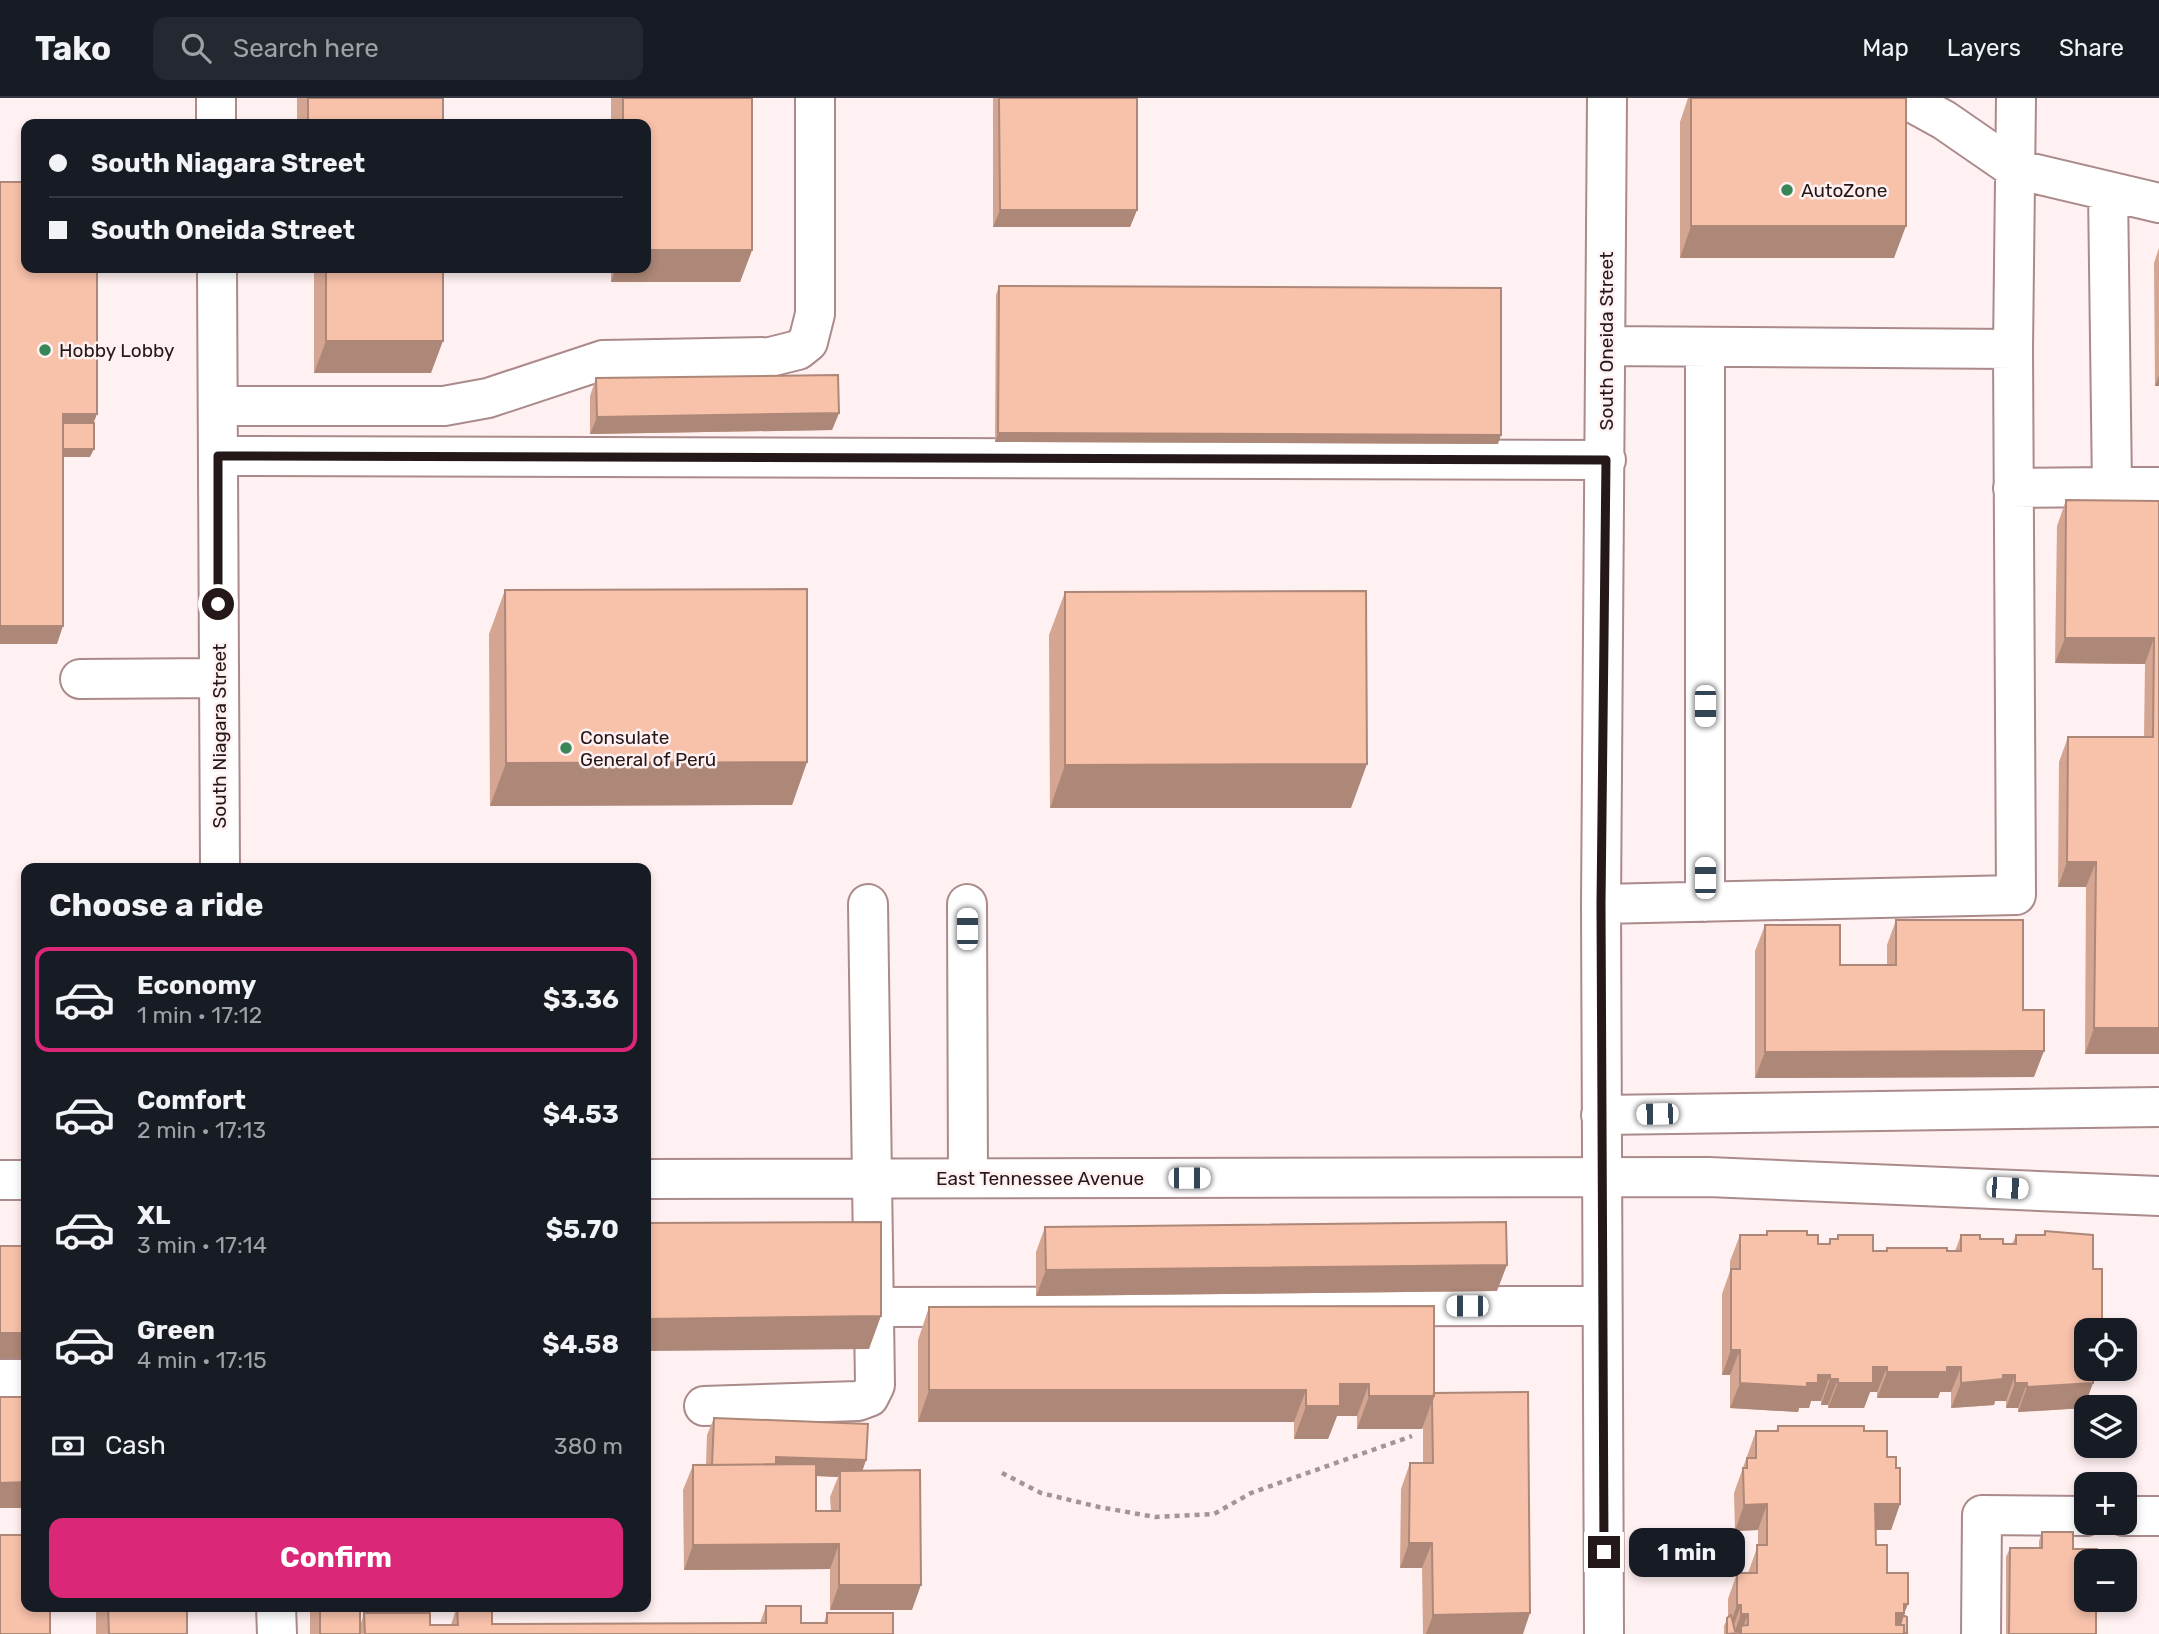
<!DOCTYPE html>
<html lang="en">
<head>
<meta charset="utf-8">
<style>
	:root { --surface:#171b24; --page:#242831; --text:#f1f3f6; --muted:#9ea1a6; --line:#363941; --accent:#db2777 }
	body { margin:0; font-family:Rubik,sans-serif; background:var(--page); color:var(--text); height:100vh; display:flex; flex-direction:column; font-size:26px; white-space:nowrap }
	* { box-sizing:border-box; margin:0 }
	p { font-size:23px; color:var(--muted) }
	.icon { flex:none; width:38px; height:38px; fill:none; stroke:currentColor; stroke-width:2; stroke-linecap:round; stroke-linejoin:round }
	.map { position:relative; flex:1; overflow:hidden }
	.side { position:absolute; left:21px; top:765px; width:630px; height:749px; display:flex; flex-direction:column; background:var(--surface); border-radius:14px; box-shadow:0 4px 10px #0003 }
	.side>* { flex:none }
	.hud { position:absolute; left:21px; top:21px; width:630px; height:154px; border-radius:14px; box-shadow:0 4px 10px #0003; display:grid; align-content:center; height:154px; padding:0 28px; background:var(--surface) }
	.fabs { position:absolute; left:2074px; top:1220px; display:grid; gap:14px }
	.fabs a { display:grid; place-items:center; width:63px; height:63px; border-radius:14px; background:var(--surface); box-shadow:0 4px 10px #0003; font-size:35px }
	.end { position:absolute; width:32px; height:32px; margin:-16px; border:9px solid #251819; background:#fff; box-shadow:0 0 0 4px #fff }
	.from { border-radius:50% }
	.bubble { position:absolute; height:49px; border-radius:14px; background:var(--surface); box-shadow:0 4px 10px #0003; font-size:23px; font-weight:700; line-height:49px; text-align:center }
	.car { position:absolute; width:21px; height:42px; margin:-21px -10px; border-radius:9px; box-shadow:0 0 5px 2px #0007; background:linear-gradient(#fff 24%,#345 0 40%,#fff 0 76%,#345 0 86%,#fff 0) }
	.hud b { display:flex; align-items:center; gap:24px; height:66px; font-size:26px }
	.hud b+b { border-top:2px solid var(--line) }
	.hud i { width:18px; height:18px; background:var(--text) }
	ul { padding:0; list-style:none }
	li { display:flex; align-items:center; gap:21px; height:105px; margin:0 14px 10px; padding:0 14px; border:4px solid transparent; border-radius:14px }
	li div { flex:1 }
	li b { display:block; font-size:26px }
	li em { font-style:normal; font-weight:700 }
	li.on { border-color:var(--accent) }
	li>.icon { width:63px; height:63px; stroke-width:1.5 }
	h2 { padding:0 28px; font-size:32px; line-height:84px }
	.pay { display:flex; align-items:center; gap:18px; height:77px; padding:0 28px; font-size:26px }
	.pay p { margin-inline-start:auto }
	.action { display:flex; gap:14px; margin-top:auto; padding:14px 28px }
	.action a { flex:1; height:80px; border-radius:14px; background:var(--accent); color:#fff; font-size:28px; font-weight:700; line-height:80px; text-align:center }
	header { display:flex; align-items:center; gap:42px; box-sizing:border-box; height:98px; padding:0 35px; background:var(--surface); border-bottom:2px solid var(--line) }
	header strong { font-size:33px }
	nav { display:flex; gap:38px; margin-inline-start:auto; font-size:24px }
	.search { width:490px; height:63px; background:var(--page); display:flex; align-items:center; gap:18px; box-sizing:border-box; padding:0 24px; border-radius:14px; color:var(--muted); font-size:26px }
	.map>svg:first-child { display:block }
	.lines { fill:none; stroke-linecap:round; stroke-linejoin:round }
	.minor-casing { stroke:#ab8a8b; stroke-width:42 }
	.path { stroke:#a39596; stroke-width:4.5; stroke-dasharray:5 5; stroke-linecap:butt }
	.minor { stroke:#fff; stroke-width:38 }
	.wall { fill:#d4a692; fill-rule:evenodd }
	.shaded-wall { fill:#ad8777 }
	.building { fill:#f7c1aa; stroke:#ad8777; stroke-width:2 }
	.route { stroke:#251819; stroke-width:9 }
	.poi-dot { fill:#398757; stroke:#fff0f1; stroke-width:2.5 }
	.labels { text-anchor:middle; stroke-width:5; stroke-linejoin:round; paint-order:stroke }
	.poi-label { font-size:19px; fill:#251819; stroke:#fff0f1; text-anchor:start }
	.street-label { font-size:19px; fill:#251819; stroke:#fff0f1 }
</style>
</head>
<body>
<header>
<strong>Tako</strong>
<div class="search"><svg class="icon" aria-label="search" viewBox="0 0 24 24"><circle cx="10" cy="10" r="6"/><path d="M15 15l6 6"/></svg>Search here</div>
<nav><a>Map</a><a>Layers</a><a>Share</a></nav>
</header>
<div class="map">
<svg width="2159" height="1536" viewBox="0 0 2159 1536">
	<rect width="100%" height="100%" fill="#fff0f1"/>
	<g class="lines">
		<g class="minor-casing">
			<path id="minor" d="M216 0V26
				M1904 0 1944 22 2015 71 2159 105
				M217 170 220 770
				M1606 248 2013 251
				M1705 249V804
				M218 308H444L488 300 603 262 770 259 798 252 808 244 815 216V0
				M218 358 1606 362
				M2112 389H2159
				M2013 390 2112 389 2108 93
				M80 581 219 580
				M967 806 968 1080
				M1601 806 2016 797 2013 251 2016 0
				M1601 1017 2159 1009
				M646 1081 1708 1079 2159 1098
				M0 1082H26
				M873 1209 1602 1208
				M0 1281H26
				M704 1308 858 1303 869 1299 875 1287 868 806
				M2124 1418H2159
				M276 1508 277 1536
				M1604 1536 1601 806 1607 0
				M1981 1536 1982 1417 2086 1418"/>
		</g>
		<path class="path" d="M1002 1375 1041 1395 1099 1409 1155 1419 1214 1416 1251 1395 1412 1338"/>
		<use href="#minor" class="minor"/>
	</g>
	<path class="wall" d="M297 0H443V26H297Z
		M611 0H752V152L740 184H611V170H646V26H611Z
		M993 0H1137V112L1130 129H993Z
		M1688 0H1906L1894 160H1680V24Z
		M2159 150V288H2155L2154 165Z
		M314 170H443L431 275H314Z
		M999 188 1498 346 995 344 996 197Z
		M596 280 839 315 832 332 590 336V298Z
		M2066 402 2159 403V956H2085L2086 789H2058L2059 664 2068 639H2144L2145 566 2055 565 2057 428Z
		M505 492 807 664 792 707 490 708 489 536Z
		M1065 494 1351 710H1050L1049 537Z
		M1896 822 2023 912 2034 979 1755 980V853L1765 827 1840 867H1887V847Z
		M1045 1129 1497 1193 1036 1198V1154Z
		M1767 1133 1807 1137 1818 1146H1828L1830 1141H1836L1838 1137 1873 1153H1885L1887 1150 1955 1153 1961 1137 2003 1146H2012L2016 1137H2043L2045 1133 2086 1270H2095L2084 1310 2018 1314V1310H2006V1303H1995L1994 1307 1951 1310V1294H1940L1938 1300H1877V1294H1870L1864 1310H1828V1307H1821V1303H1811L1809 1310H1799L1798 1314 1730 1310V1277H1722V1196L1730 1173V1163L1740 1137H1766Z
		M929 1209 1434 1295 1523 1536H1423L1422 1470H1400L1401 1391 1410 1365H1423V1329L1422 1331H1357V1318H1337L1328 1341H1294V1324H918V1242Z
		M714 1320 866 1362 862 1373 912 1512H830V1471L684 1472 683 1392 693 1367H706L707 1337ZM816 1378 838 1379 830 1399 831 1413H816Z
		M1778 1328 1864 1333 1896 1370 1900 1406 1891 1432H1876V1447L1904 1517 1907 1535 1908 1536H1724V1528L1728 1519V1501L1737 1475H1748L1758 1447V1432L1735 1433 1734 1395 1756 1333H1776Z
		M2042 1434 2073 1451 2096 1536H2006V1459L2010 1450H2039V1443Z
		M96 1508H163V1510L187 1536H96Z
		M310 1508H360V1529L364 1515 430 1527H451L456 1511H408V1508H506L505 1511H492V1526L760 1525 766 1508 801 1525H824L827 1515 893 1536H310Z"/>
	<path class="shaded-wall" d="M1000 112H1137L1130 129H993Z
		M1691 128H1906L1894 160H1680Z
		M646 152H752L740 184H611L616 170H646Z
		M326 243H443L431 275H314Z
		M2159 277V288H2155Z
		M839 315 832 332 590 336 597 319Z
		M63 316H97L90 334H60Z
		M998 335 1501 337 1498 346 995 344Z
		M60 351H94L90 359H57Z
		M0 528H63L57 546H0Z
		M2065 540H2154L2145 566 2055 565Z
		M807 664 792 707 490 708 506 665Z
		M1367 666 1351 710H1050L1065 667Z
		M2067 764H2096L2086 789H2058Z
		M2094 930H2159V956H2085Z
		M2044 953 2034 979 1755 980 1765 954Z
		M1507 1167 1497 1193 1036 1198 1046 1172Z
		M881 1218 869 1251 646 1253V1221Z
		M0 1235H26V1260H0Z
		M1731 1252H1740L1730 1277H1722Z
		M1873 1269H1887L1877 1294H1870L1864 1310H1828L1838 1285Z
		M1947 1269H1961L1951 1294H1940L1938 1300H1877L1887 1274Z
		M1818 1277H1830L1821 1303H1811L1809 1310H1799L1798 1314 1730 1310 1740 1285Z
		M2003 1277H2015L2006 1303H1995L1994 1307 1951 1310 1961 1285Z
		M1830 1281H1838L1828 1307H1821Z
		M2015 1285H2027L2018 1310H2006Z
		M2093 1285 2084 1310 2018 1314 2027 1289Z
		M1340 1286H1369L1357 1318H1337L1328 1341H1294L1306 1308Z
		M929 1292H1306L1294 1324H918Z
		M1369 1298H1434L1422 1331H1357Z
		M776 1359 866 1362 860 1380 840 1373 838 1379 774 1376Z
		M26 1384V1410H0V1385Z
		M1767 1406 1758 1432 1735 1433 1744 1407Z
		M1875 1406H1900L1891 1432H1866Z
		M1409 1445H1432L1422 1470H1400Z
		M839 1446 830 1471 684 1472 693 1447Z
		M839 1487H921L912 1512H830Z
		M1904 1506H1908L1896 1536V1515Z
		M1737 1507H1741L1732 1532H1728Z
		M409 1508H506L505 1511H408Z
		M1530 1515 1523 1536H1426L1433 1517Z
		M1741 1516H1748L1741 1534V1528L1738 1536H1734Z"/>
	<path class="building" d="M308 0H443V26H308Z
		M623 0H752V152H646V26H623Z
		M999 0H1137V112H1000Z
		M1691 0H1906V128H1691Z
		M0 84H26V170H97V316H63V528H0Z
		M326 170H443V243H326Z
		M999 188 1501 190V337L998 335Z
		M838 277 839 315 597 319 596 280Z
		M63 325H94V351H63Z
		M2066 402 2159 403V930H2094L2096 764H2067L2068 639H2153L2154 540H2065Z
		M807 491V664L506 665 505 492Z
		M1366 493 1367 666 1065 667V494Z
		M1896 822H2023V912H2044V953L1765 954V827H1840V867H1896Z
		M881 1124V1218L646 1221V1125Z
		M1506 1124 1507 1167 1046 1172 1045 1129Z
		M1767 1133H1807V1137H1818V1146H1830V1141H1838V1137H1873V1153H1887V1150H1947V1153H1961V1137H1980V1141H2003V1146H2016V1137H2045V1133L2093 1137V1171H2102V1232H2086V1270H2093V1285L2027 1289V1285H2015V1277H2003V1281L1961 1285V1269H1947V1274H1887V1269H1873V1285H1838V1281H1830V1277H1818V1285H1807V1289L1740 1285V1252H1731V1171H1740V1137H1767Z
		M0 1148H26V1235H0Z
		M1434 1208V1298H1369V1286H1340V1308H1306V1292H929V1209Z
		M1528 1294 1530 1515 1433 1517 1432 1445H1409L1410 1365H1433L1432 1303 1434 1295Z
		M0 1299H26V1384L0 1385Z
		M714 1320 868 1326 866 1362 776 1359V1366L712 1367Z
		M1778 1328H1864V1333H1887V1359H1896V1370H1900V1406H1875L1876 1447H1887V1475H1908V1506H1904V1515H1896V1527H1904V1535L1908 1536H1737L1741 1535V1528L1748 1527V1516H1741V1507H1737V1475H1757V1447H1767V1406L1744 1407 1743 1370H1747V1360H1756V1333H1778Z
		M816 1366V1413H840V1373L920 1372 921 1487H839V1446L693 1447V1367Z
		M2042 1434H2073V1451H2097V1463H2086V1502H2096V1536H2009L2010 1450H2042Z
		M0 1437H26V1508H50V1536H0Z
		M108 1508H163V1510L187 1509V1536H109Z
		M320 1508H360V1536H320Z
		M766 1508H801V1525H827V1515H893V1536H365L364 1515H430V1527H458L457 1509H492V1526L766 1525Z
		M1731 1517 1735 1533H1740L1739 1535 1727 1536V1520Z
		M1903 1517 1907 1519V1535H1904V1527H1900Z"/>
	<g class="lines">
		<path class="route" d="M218 506V358L1606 362 1601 806 1604 1454"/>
	</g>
	<g class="poi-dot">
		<circle cx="1787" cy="92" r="7"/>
		<circle cx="45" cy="252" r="7"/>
		<circle cx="566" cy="650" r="7"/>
	</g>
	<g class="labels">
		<g class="poi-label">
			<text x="1801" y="99">AutoZone</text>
			<text x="59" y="259">Hobby Lobby</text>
			<text x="580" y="646">Consulate<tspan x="580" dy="22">General of Perú</tspan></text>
		</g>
		<g class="street-label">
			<text transform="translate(1606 243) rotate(-90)" y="7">South Oneida Street</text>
			<text transform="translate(219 638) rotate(-90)" y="7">South Niagara Street</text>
			<text x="1040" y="1087">East Tennessee Avenue</text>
		</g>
	</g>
</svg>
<div class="fabs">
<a><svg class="icon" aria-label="locate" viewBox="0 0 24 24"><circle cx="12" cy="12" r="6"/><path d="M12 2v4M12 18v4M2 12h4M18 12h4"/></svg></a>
<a><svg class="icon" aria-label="layers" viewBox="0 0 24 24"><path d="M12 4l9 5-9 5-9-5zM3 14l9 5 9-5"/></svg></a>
<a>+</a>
<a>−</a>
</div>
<i class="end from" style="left:218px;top:506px"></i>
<i class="end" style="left:1604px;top:1454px"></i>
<div class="bubble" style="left:1629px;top:1430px;width:116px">1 min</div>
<i class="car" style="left:1705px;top:608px;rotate:180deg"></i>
<i class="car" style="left:1705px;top:780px;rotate:0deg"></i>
<i class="car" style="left:967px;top:831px;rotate:0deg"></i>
<i class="car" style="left:1657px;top:1016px;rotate:269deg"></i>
<i class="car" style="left:1189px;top:1080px;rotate:90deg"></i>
<i class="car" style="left:2007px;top:1090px;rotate:93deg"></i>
<i class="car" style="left:1467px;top:1208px;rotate:270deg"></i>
<div class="hud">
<b><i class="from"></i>South Niagara Street</b>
<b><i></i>South Oneida Street</b>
</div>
<section class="side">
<h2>Choose a ride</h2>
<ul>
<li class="on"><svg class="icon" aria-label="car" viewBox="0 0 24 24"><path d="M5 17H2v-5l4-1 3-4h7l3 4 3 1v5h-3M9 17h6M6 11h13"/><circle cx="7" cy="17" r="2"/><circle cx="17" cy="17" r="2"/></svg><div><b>Economy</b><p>1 min · 17:12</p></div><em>$3.36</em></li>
<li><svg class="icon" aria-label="car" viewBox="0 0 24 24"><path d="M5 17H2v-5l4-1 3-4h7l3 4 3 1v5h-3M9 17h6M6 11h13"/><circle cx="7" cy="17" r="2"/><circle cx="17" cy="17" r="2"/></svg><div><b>Comfort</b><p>2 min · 17:13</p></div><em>$4.53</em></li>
<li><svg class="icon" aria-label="car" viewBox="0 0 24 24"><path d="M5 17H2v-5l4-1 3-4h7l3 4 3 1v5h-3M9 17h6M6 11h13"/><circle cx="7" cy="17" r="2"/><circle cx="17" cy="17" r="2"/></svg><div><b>XL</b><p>3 min · 17:14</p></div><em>$5.70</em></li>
<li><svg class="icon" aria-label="car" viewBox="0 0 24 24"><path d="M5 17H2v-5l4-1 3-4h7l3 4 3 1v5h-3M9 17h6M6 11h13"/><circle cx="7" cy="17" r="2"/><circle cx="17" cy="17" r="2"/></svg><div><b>Green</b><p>4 min · 17:15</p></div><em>$4.58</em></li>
</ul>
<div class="pay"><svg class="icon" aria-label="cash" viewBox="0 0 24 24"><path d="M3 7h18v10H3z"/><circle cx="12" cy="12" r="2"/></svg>Cash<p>380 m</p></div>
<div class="action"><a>Confirm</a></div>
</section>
</div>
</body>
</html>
